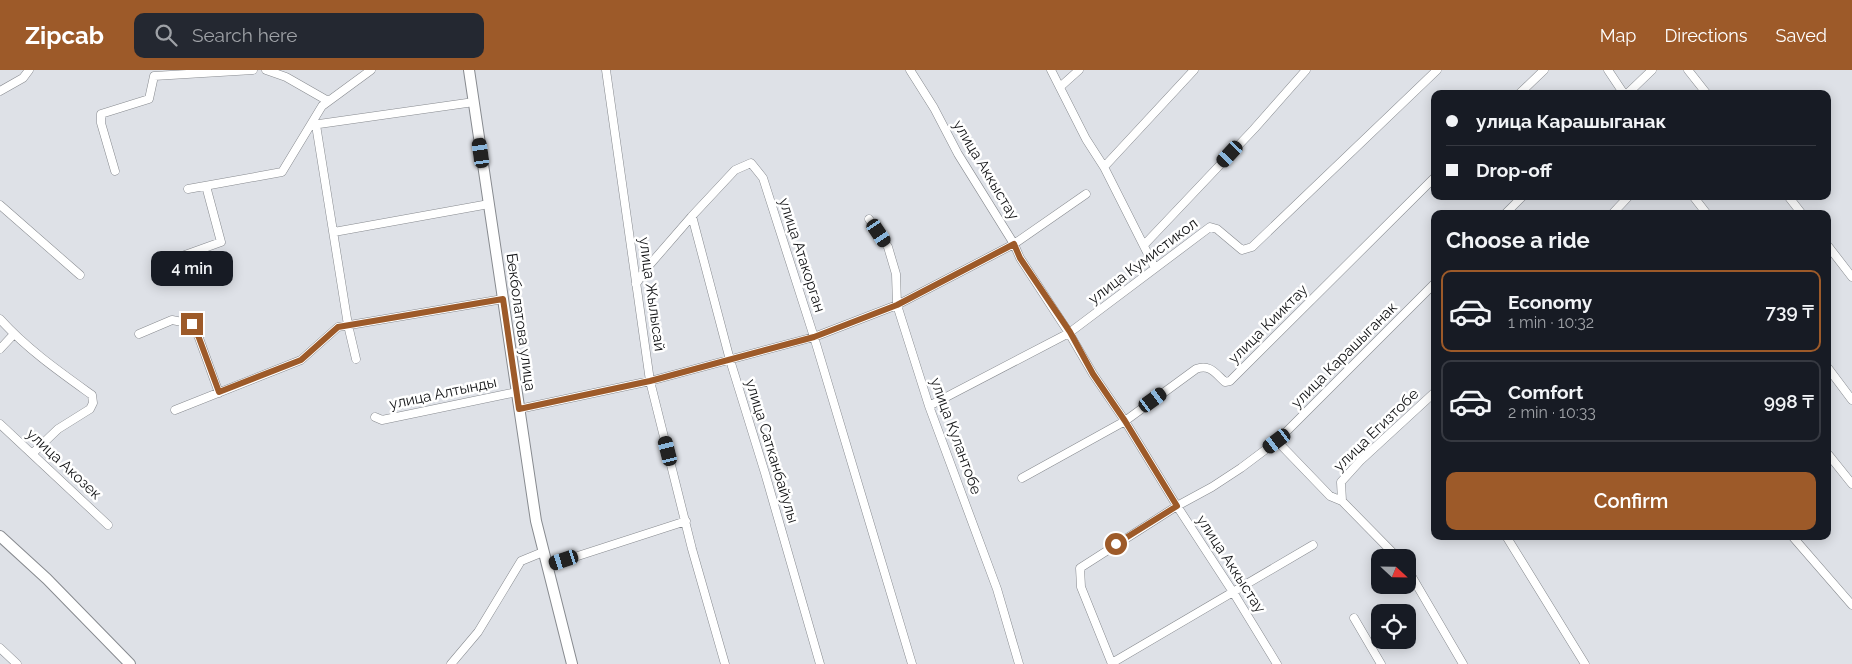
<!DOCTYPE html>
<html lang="en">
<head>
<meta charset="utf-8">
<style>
	:root { --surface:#171b24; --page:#242831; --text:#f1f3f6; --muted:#9ea1a6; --line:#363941; --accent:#9d5a29 }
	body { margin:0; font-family:Raleway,sans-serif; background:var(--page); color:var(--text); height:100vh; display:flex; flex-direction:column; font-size:19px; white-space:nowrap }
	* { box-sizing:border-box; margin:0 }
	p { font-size:16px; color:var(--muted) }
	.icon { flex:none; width:28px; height:28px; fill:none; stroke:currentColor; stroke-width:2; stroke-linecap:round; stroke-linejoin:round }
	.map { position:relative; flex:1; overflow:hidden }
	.sheet { position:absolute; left:1431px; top:140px; width:400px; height:330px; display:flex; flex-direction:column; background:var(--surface); border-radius:10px; box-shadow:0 2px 12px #0003 }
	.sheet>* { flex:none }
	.hud { position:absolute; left:1431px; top:20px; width:400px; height:110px; border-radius:10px; box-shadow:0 2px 12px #0003; display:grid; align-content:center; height:110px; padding:0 15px; background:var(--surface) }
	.needle { width:32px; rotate:112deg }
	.buttons { position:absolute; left:1371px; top:479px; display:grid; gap:10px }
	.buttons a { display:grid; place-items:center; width:45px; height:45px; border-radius:10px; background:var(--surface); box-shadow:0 2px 12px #0003; font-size:25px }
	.end { position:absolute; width:22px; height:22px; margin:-11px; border:6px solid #9d5a29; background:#fff; box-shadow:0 0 0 2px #fff }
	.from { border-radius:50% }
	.bubble { position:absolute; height:35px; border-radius:10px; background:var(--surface); box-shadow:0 2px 12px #0003; font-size:16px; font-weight:600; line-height:35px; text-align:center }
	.car { position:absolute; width:15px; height:30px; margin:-15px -8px; border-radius:6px; box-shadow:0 0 4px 1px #0007; background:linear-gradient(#222 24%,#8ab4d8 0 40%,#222 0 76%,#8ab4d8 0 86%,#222 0) }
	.hud b { display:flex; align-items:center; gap:18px; height:48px; font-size:19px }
	.hud b+b { border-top:1px solid var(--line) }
	.hud i { width:12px; height:12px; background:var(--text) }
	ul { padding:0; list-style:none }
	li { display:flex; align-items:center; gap:15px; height:82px; margin:0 10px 8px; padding:0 5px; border:2px solid var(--line); border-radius:10px }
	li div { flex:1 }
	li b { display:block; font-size:19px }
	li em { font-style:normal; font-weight:600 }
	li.active { border-color:var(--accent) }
	li>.icon { width:45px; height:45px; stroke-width:1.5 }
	h2 { padding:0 15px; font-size:22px; line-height:60px }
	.cta { display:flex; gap:10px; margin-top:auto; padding:10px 15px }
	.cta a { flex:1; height:58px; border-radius:10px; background:var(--accent); color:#fff; font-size:20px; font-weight:600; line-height:58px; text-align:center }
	header { display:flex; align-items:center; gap:30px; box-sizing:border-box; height:70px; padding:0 25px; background:var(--accent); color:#fff }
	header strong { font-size:24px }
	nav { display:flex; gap:28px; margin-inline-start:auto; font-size:18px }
	.search { width:350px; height:45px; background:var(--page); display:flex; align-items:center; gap:12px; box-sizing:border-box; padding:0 18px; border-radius:10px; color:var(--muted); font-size:19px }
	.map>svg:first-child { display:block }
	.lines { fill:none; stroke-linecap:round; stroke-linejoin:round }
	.minor-casing { stroke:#878a8f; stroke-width:9 }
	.tertiary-casing { stroke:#878a8f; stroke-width:12 }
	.minor { stroke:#fff; stroke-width:8 }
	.tertiary { stroke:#fff; stroke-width:10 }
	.route { stroke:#9d5a29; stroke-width:6 }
	.labels { text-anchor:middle; stroke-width:5; stroke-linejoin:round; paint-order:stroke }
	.street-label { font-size:15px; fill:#131416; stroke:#fff }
</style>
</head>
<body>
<header>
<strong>Zipcab</strong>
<div class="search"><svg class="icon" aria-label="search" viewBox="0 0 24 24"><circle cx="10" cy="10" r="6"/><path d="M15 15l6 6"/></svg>Search here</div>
<nav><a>Map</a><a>Directions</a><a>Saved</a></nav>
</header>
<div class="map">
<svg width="1852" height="594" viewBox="0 0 1852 594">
	<rect width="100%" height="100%" fill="#dee1e7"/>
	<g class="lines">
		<g class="minor-casing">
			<path id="minor" d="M266 0 286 7 328 31
				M606 0 650 311 692 479 725 594
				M910 0 934 38 958 84 1014 174 1020 188 1069 263 1093 304 1125 351 1177 436 1233 522 1277 594
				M1051 0 1086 69 1104 97 1155 198
				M1608 0 1624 24
				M1688 0 1707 24
				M1060 17 1079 0
				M0 21 23 8 29 0
				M1519 24 1544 0
				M1627 24 1652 0
				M312 55 474 32
				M316 55 348 255 356 289
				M1104 97 1194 0
				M115 101 101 53V44L149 29 154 6 253 0
				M188 119 282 102 322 36 371 0
				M1693 126 1707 144
				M1788 126 1802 144
				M0 135 80 205
				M1505 144 1523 126
				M1612 144 1629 126
				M692 146 730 290 765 403 820 594
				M869 149 888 177 896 204 897 235 929 336 997 519 1019 594
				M334 162 489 134
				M1144 175 1254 59 1306 0
				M1828 176 1852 207
				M171 190 221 172 206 116
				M636 214 646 199 692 146 735 100 751 93 763 108 814 267 912 594
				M0 249C27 279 60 302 92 325L93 333 90 339 58 359 33 383
				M139 264 172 250 193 254 199 268 219 323
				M0 279 14 264
				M1828 298 1852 330
				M929 336 1069 263 1210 157 1217 159 1242 180 1252 177 1437 0
				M519 339 650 311 814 267 897 235 1014 174 1086 124
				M175 340 301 290 338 257 503 229
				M375 347 382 350 517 322
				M0 354 108 455
				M1277 371 1330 426 1342 431
				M1828 384 1852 414
				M1022 408 1125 351 1196 299C1210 294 1215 303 1225 312L1230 311 1435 107
				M1506 466 1585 594
				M1792 466 1852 535
				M1398 488 1342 431 1341 412 1360 391 1435 322
				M547 496 686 451
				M1408 500 1463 594
				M1354 548 1381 594
				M0 578 17 594
				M1112 593 1313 475
				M451 594 478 562 521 491 543 482
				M1112 594 1081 517 1080 498 1177 436 1212 417 1241 398 1277 371 1435 213"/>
		</g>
		<g class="tertiary-casing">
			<path id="tertiary" d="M469 0 536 451 572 594
				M0 466 47 509 130 594"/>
		</g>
		<use href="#minor" class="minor"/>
		<use href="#tertiary" class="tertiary"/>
	</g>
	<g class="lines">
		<path class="route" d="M192 254 199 268 219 322 301 290 338 257 503 229 519 339 650 311 814 267 897 235 1014 174 1020 188 1070 262 1093 304 1125 351 1177 436 1116 474"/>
	</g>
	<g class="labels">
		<g class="street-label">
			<text transform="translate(986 100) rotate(59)" y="5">улица Аккыстау</text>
			<text transform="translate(802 185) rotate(72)" y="5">улица Атакорган</text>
			<text transform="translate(1143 191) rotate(-37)" y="5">улица Кумистикол</text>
			<text transform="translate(652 224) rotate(82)" y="5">улица Жылысай</text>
			<text transform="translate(521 252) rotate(82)" y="5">Бекболатова улица</text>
			<text transform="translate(1268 254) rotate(-45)" y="5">улица Кииктау</text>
			<text transform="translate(1344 285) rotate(-45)" y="5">улица Карашыганак</text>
			<text transform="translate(443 323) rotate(-12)" y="5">улица Алтынды</text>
			<text transform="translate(1376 360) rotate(-44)" y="5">улица Егизтобе</text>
			<text transform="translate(956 366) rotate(70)" y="5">улица Кулантобе</text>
			<text transform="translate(772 381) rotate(73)" y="5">улица Сатканбайулы</text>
			<text transform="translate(64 394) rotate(43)" y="5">улица Акозек</text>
			<text transform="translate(1231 494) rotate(57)" y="5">улица Аккыстау</text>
		</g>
	</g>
</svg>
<div class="buttons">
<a><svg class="needle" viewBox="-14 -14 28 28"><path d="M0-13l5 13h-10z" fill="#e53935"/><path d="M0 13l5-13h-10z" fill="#9ea1a6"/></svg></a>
<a><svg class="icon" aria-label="locate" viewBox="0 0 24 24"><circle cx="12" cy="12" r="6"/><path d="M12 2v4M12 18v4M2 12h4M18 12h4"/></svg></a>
</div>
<i class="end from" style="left:1116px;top:474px"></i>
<i class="end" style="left:192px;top:254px"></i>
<div class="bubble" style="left:151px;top:181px;width:82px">4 min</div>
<i class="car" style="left:481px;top:83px;rotate:352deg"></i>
<i class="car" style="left:1230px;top:84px;rotate:223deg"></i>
<i class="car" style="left:879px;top:163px;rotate:146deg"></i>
<i class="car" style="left:1153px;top:330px;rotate:54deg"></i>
<i class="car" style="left:1277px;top:371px;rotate:233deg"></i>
<i class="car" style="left:668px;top:381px;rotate:346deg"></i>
<i class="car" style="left:564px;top:490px;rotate:252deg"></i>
<div class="hud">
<b><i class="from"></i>улица Карашыганак</b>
<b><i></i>Drop-off</b>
</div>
<section class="sheet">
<h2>Choose a ride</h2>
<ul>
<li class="active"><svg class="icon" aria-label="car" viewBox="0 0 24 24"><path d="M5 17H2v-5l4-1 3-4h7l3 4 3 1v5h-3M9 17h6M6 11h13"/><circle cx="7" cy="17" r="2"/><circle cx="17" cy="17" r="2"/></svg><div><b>Economy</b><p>1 min · 10:32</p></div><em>739 ₸</em></li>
<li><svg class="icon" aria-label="car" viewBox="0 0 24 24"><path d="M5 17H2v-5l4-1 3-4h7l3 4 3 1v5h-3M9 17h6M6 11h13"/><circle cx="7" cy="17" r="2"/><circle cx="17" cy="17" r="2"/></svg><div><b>Comfort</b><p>2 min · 10:33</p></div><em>998 ₸</em></li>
</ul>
<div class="cta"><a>Confirm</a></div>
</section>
</div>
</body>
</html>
